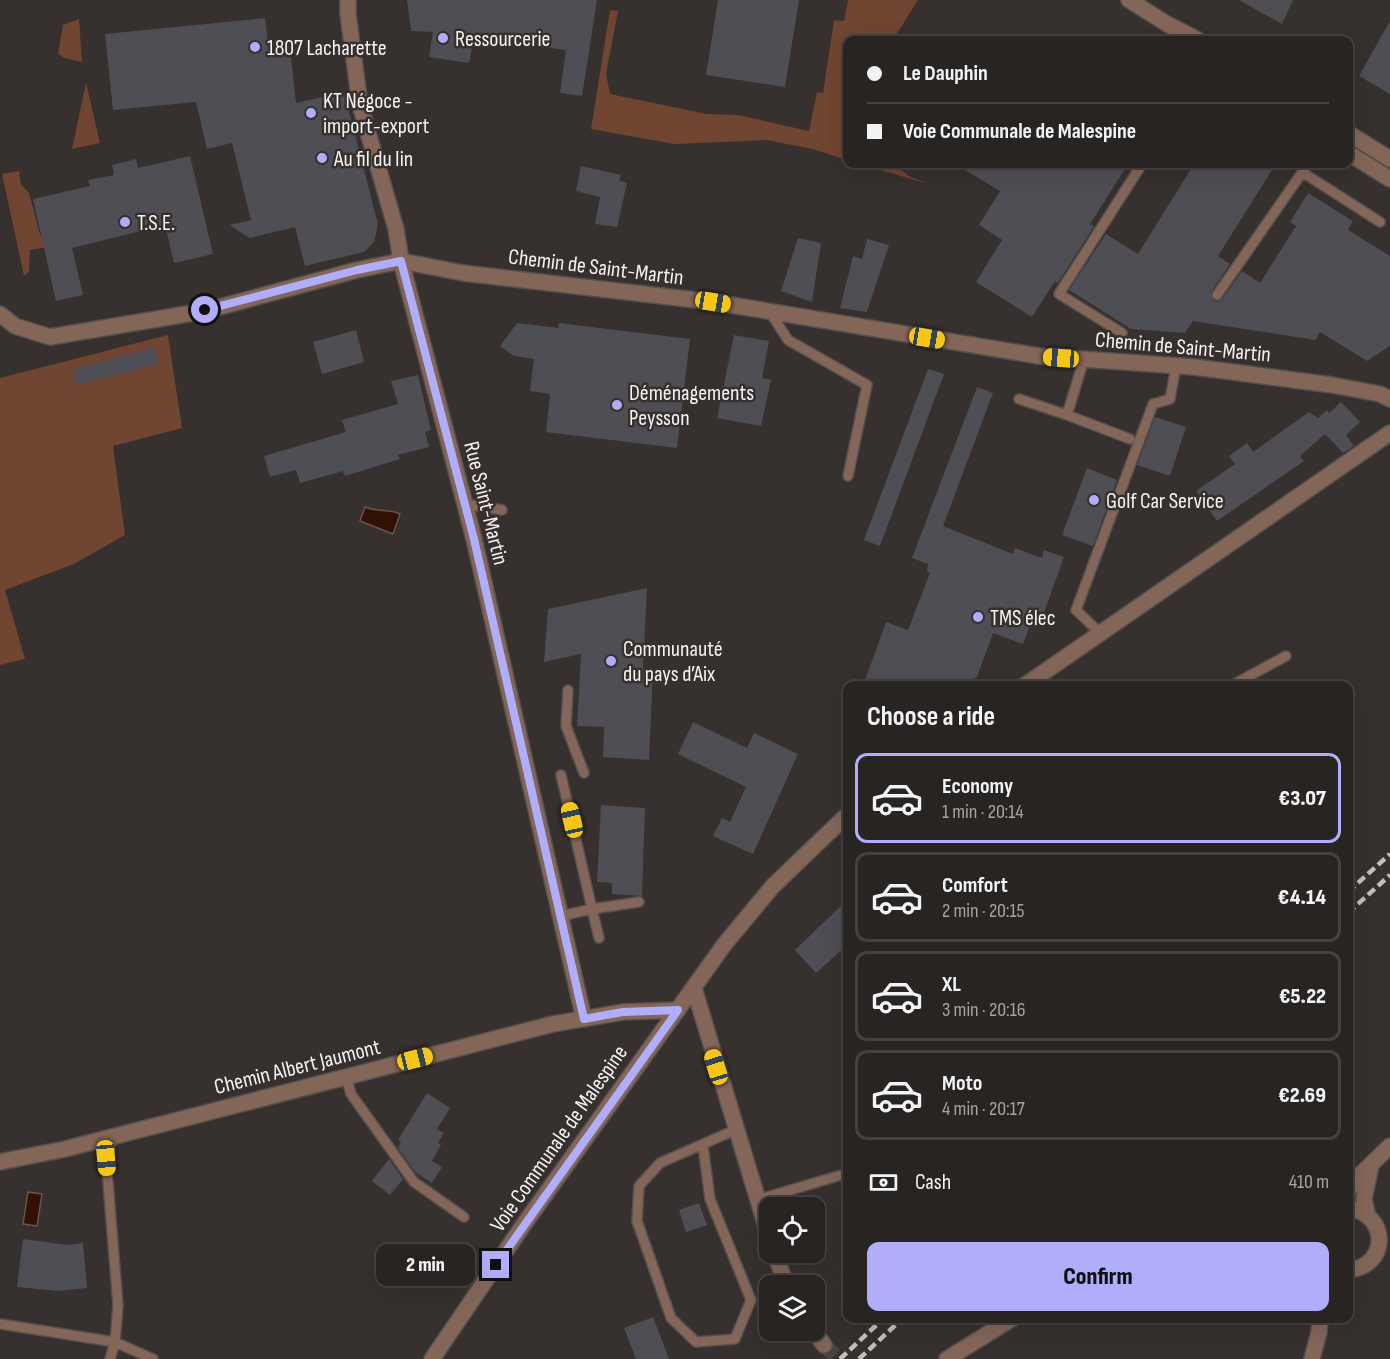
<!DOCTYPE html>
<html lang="en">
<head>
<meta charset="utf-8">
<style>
	:root { --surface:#282422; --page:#34302f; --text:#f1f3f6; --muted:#a5a4a5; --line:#444140; --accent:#b0aefa }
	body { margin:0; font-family:"Sofia Sans Condensed",sans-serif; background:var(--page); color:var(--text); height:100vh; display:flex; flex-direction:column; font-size:22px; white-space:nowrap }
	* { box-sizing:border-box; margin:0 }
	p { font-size:20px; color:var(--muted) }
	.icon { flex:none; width:33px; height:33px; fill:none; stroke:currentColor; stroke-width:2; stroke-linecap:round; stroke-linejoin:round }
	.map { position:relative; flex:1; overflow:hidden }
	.side { position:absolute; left:843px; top:681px; width:510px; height:642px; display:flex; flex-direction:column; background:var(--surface); border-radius:12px; box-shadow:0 6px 24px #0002,0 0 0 2px var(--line) }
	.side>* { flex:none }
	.guide { position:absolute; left:843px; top:36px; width:510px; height:132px; border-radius:12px; box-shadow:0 6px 24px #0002,0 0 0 2px var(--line); display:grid; align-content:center; height:132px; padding:0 24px; background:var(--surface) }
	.buttons { position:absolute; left:759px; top:1197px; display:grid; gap:12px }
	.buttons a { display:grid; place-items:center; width:66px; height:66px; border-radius:12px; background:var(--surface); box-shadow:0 6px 24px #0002,0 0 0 2px var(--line); font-size:30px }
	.end { position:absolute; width:27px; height:27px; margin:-14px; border:8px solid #b0aefa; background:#111; box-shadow:0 0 0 3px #111 }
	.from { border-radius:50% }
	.bubble { position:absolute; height:42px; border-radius:12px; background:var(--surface); box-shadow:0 6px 24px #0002,0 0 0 2px var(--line); font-size:20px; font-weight:800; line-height:42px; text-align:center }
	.car { position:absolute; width:18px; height:36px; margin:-18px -9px; border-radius:8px; box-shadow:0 0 4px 2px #0007; background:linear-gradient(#f5c518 24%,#345 0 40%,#f5c518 0 76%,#345 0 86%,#f5c518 0) }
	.guide b { display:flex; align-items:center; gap:21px; height:57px; font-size:22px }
	.guide b+b { border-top:2px solid var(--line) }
	.guide i { width:15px; height:15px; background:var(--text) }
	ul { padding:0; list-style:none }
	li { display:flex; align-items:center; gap:18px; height:90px; margin:0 12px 9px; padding:0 12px; border:3px solid var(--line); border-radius:12px }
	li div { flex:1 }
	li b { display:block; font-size:22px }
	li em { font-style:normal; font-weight:800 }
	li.active { border-color:var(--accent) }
	li>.icon { width:54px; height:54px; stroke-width:1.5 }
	h2 { padding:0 24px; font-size:27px; line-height:72px }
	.pay { display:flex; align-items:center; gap:15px; height:66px; padding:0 24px; font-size:22px }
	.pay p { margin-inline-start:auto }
	.button { display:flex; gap:12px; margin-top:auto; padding:12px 24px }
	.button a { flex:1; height:69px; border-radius:12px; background:var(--accent); color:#111; font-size:24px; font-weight:800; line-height:69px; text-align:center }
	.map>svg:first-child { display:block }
	.green { fill:#704531 }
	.water { fill:#311103; stroke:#6c554b; stroke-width:1.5 }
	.building { fill:#4e4e54 }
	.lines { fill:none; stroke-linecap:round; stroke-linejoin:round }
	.minor-tunnel { stroke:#494442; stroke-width:15; stroke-dasharray:15 8; stroke-linecap:butt }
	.service-casing { stroke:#554f4d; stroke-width:12 }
	.minor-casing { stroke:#554f4d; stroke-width:18 }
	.service { stroke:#846659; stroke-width:9 }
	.minor { stroke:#846659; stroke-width:15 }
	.rail { stroke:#c4bfbe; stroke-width:4.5; stroke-dasharray:9 4.5; stroke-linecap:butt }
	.route { stroke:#b0aefa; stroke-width:8 }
	.poi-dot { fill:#b0aefa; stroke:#36302e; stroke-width:2 }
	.labels { text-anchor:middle; stroke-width:5; stroke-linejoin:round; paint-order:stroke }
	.poi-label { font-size:22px; fill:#f7f3f2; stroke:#36302e; text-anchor:start }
	.street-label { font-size:22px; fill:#f7f3f2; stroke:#36302e }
</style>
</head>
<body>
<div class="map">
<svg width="1390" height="1359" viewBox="0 0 1390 1359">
	<rect width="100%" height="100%" fill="#36302e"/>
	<path class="green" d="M848 0H918L893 40H848L847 160 812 149 767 140 674 144 591 129 610 10 618 11 606 74 610 94 707 114 738 115 809 131 817 92 823 93 834 20 844 21Z
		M79 19 82 62 64 58 58 53 63 25Z
		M86 83 100 143 72 149Z
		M860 164H893L909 176 928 184Z
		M19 171 21 184 29 193 40 234 47 247 30 250 29 272 24 276 2 174Z
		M168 335 182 428 113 446 125 535 74 564 5 590 25 659 0 665V378Z"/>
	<path class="water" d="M365 507C380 513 388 508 400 514L393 534 360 521Z
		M28 1192 42 1194 37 1226 23 1224Z"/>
	<path class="building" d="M407 0H597L582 96 560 93 566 50 474 38 469 63 429 57 433 32 411 31Z
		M718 0H799L785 87 706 75Z
		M1239 0H1293L1282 24Z
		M265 18 269 50 290 48 296 103 344 92 378 224 374 242 364 252 305 266 295 227 250 238 229 225 251 220 232 143 207 149 196 102 113 110 105 34Z
		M1390 21V94L1359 76Z
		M190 156 213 254 174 263 165 225 72 248 83 295 56 301 33 199 90 186 88 180 114 175 112 165 136 159 138 168Z
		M955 164H1128L1090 224 1094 226 1058 283 1055 281 1032 317 976 282 1002 240 979 225 1000 191Z
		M1194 164H1262L1272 170 1218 256 1230 264 1211 292 1213 300 1217 302 1222 299 1242 271 1260 283 1296 226 1290 222 1308 193 1353 221 1348 230 1390 256V346L1367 361 1320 332 1315 340 1193 321 1185 333 1131 329 1069 290 1106 234 1138 254Z
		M581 166 621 175 619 181 627 183 617 227 595 224 600 197 576 191Z
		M798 238 821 243 812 302 781 291Z
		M867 239 889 245 867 312 840 308 853 256 862 259Z
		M517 323 558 328 559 323 690 339 677 448 546 432 550 394 530 391 534 359 514 356 500 346Z
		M356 330 364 362 322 374 313 342Z
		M734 335 769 341 762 378 771 380 761 426 717 418Z
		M155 347 159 364 77 385 73 369Z
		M928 369 944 374 880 546 864 540Z
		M418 375 431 430 425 432 429 447 398 455 400 459 345 476 343 471 300 483 296 470 270 477 264 456 346 432 342 420 398 404 391 381Z
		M977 387 993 393 943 526 1013 554 1015 548 1042 558 1044 550 1064 557 1042 618 1034 615 1023 644 993 633 977 677 957 686H863L886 622 908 630 930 573 927 572 928 564 912 558Z
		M1341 402 1360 422 1346 435 1354 446 1343 453 1325 434 1300 456 1304 461 1217 521 1196 491 1235 464 1229 456 1247 443 1253 452 1309 412 1318 418 1327 410 1329 413Z
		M1155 417 1186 427 1170 476 1137 465Z
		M1087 468 1117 480 1093 546 1062 535Z
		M647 588 643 668 653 669 649 760 603 757 604 727 577 726 581 654 544 662 548 609Z
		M693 722 747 748 754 733 798 754 753 854 713 836 722 818 730 822 746 787 678 754Z
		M601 805 645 808 642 896 612 894V883L597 882Z
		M848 899V944L816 973 795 950Z
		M427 1093 450 1108 437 1129 444 1133 438 1143 441 1145 432 1161 442 1167 432 1183 415 1172 398 1148 401 1142 398 1140Z
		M389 1159 403 1179 390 1195 372 1181Z
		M699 1203 707 1225 686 1232 679 1210Z
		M23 1239 67 1245 83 1243 87 1288 58 1291 17 1287Z
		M653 1317 669 1359H636L624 1328Z"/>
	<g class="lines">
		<path class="minor-tunnel" d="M824 1345 839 1359"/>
		<g class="service-casing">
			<path id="service" d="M1302 172 1380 222
				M1217 295 1308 164
				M770 312 788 340 867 385 848 476
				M1122 333 1059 294 1142 164
				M1084 359 1067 415 1130 439
				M1019 399 1067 415
				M465 504 502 510
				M1100 633 1076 610 1153 404 1170 399 1176 366
				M1231 686 1286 656
				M568 690 566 726 584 773
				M561 775 592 909 639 902
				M561 916 592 909 599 938
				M346 1077 351 1094 414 1182 464 1217
				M703 1146 710 1199 751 1300 735 1339 696 1342 671 1318 637 1221 639 1186 660 1163 735 1130
				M757 1200 848 1173
				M0 1324 115 1342 153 1359
				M110 1359 115 1342 118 1305 106 1158 114 1136"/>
		</g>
		<g class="minor-casing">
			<path id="minor" d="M348 0V14L360 105 396 229 401 261 474 539 584 1019
				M1129 0 1167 24 1198 40
				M1348 133 1390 159
				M1348 153 1390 179
				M0 314 15 326 50 337 205 311 357 270 401 261 463 273 713 302 1039 356 1194 367 1332 385 1380 394 1390 399
				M1024 686 1390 433
				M694 988 770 1240
				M0 1162 65 1149 553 1024 623 1012 678 1010
				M1348 1192 1357 1178 1390 1146
				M1348 1208C1390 1214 1389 1267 1348 1270
				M1367 1213 1364 1199 1371 1165
				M774 1252 787 1286
				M813 1330 824 1345
				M432 1359 522 1227 724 945 772 887 848 814
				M947 1359 1013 1318
				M1312 1359 1319 1332 1320 1318"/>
		</g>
		<use href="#service" class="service"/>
		<use href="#minor" class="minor"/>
		<path class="rail" d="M1348 892 1390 854
			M1348 913 1390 875
			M840 1359 884 1318
			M859 1359 903 1318"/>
	</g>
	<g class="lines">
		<path class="route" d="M205 310 357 270 401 261 474 539 584 1019 623 1012 678 1010 496 1265"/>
	</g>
	<g class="poi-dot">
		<circle cx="443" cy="38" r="6"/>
		<circle cx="255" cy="47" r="6"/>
		<circle cx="311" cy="113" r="6"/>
		<circle cx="322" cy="158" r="6"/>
		<circle cx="125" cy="222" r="6"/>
		<circle cx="617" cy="405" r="6"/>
		<circle cx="1094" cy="500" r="6"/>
		<circle cx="978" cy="617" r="6"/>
		<circle cx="611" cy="661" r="6"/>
	</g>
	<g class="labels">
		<g class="poi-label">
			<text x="455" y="46">Ressourcerie</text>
			<text x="267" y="55">1807 Lacharette</text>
			<text x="323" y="108">KT Négoce -<tspan x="323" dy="25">import-export</tspan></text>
			<text x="334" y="166">Au fil du lin</text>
			<text x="137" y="230">T.S.E.</text>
			<text x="629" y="400">Déménagements<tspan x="629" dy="25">Peysson</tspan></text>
			<text x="1106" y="508">Golf Car Service</text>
			<text x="990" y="625">TMS élec</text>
			<text x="623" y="656">Communauté<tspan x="623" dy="25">du pays d’Aix</tspan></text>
		</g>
		<g class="street-label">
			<text transform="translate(596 266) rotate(7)" y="8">Chemin de Saint-Martin</text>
			<text transform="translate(1183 346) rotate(5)" y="8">Chemin de Saint-Martin</text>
			<text transform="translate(487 503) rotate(76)" y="8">Rue Saint-Martin</text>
			<text transform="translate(297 1066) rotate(-14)" y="8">Chemin Albert Jaumont</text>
			<text transform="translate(558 1138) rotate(-55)" y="8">Voie Communale de Malespine</text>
		</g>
	</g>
</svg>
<div class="buttons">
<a><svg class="icon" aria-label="locate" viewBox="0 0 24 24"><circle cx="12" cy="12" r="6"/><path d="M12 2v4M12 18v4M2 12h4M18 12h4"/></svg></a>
<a><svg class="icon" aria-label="layers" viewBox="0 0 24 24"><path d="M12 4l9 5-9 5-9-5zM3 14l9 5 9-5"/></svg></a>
</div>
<i class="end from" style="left:205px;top:310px"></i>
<i class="end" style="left:496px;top:1265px"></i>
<div class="bubble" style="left:376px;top:1244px;width:99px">2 min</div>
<i class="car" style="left:713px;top:302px;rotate:100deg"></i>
<i class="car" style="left:927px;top:338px;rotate:100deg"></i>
<i class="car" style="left:1061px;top:358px;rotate:274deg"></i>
<i class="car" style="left:572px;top:820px;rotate:347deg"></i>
<i class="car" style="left:415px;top:1059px;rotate:76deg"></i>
<i class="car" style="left:716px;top:1067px;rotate:343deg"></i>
<i class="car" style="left:106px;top:1158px;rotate:175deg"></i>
<div class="guide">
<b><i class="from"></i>Le Dauphin</b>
<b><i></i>Voie Communale de Malespine</b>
</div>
<section class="side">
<h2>Choose a ride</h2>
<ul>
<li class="active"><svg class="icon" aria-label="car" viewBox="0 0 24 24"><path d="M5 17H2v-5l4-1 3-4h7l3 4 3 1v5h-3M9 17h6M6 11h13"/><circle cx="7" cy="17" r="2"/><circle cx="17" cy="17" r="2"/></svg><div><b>Economy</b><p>1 min · 20:14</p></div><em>€3.07</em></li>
<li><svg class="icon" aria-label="car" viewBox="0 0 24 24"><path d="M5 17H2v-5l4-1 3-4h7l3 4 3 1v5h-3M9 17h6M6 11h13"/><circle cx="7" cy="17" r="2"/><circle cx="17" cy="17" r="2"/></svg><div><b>Comfort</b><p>2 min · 20:15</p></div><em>€4.14</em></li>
<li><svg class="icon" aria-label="car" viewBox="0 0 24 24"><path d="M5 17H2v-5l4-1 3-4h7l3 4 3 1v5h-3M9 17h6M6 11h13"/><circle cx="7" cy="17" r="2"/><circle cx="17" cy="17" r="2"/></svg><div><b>XL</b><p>3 min · 20:16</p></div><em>€5.22</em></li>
<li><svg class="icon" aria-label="car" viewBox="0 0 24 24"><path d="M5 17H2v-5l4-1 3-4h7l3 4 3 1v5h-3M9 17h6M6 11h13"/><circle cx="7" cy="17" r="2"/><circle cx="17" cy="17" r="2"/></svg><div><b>Moto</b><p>4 min · 20:17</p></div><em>€2.69</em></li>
</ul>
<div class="pay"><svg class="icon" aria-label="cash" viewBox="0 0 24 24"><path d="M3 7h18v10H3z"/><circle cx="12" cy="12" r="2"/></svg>Cash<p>410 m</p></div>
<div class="button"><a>Confirm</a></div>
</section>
</div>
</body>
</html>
